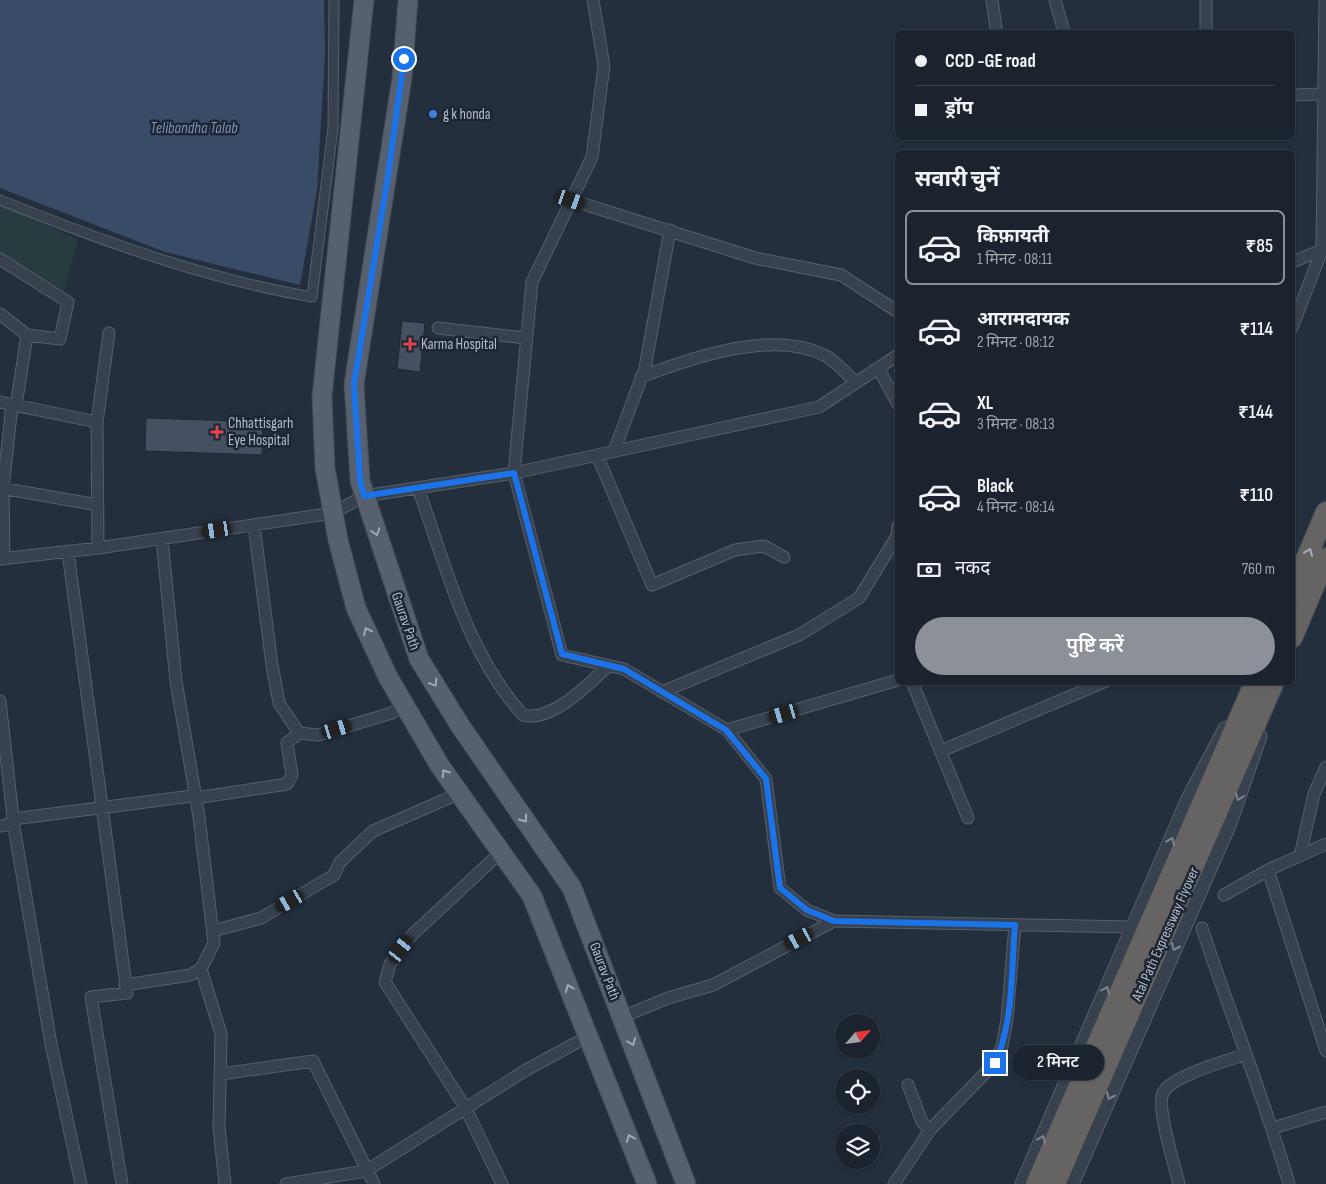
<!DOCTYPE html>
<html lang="hi">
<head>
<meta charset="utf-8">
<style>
	:root { --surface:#1b232e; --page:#282f3a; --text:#f1f3f6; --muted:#a0a4aa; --line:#39404a; --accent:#8c9099 }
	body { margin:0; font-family:"Sofia Sans Condensed","Noto Sans Devanagari",sans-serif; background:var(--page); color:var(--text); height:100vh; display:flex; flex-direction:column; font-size:19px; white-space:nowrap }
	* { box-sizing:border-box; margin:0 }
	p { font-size:16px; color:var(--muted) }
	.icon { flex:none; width:28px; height:28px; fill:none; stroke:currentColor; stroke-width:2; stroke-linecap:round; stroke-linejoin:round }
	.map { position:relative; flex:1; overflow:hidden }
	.panel { position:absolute; left:895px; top:150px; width:400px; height:535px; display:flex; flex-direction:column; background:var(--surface); border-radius:8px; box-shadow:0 1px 4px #0004,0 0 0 1px var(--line) }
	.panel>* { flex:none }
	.top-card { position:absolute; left:895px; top:30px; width:400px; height:110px; border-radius:8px; box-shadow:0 1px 4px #0004,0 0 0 1px var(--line); display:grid; align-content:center; height:110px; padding:0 20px; background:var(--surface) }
	.needle { width:32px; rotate:62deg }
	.buttons { position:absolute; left:835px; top:1014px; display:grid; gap:10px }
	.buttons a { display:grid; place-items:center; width:45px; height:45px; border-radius:50%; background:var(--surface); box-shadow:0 1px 4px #0004,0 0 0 1px var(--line); font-size:25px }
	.end { position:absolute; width:22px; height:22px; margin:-11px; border:6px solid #1a73e8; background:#fff; box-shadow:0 0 0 2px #fff }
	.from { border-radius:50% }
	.bubble { position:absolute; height:35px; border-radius:18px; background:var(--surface); box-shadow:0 1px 4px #0004,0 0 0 1px var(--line); font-size:16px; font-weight:600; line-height:35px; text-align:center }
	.car { position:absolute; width:15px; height:30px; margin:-15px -8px; border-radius:6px; box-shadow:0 0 4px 1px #0007; background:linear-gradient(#222 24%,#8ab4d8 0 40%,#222 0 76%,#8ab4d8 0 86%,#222 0) }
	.top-card b { display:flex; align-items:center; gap:18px; height:48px; font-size:19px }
	.top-card b+b { border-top:1px solid var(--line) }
	.top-card i { width:12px; height:12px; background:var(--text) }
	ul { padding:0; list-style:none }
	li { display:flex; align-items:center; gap:15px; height:75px; margin:0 10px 8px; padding:0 10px; border:2px solid transparent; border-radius:8px }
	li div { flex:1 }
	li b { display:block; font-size:19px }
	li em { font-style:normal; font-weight:600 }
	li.current { border-color:var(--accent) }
	li>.icon { width:45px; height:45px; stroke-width:1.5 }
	h2 { padding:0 20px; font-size:22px; line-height:60px }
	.pay { display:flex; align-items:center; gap:12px; height:55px; padding:0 20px; font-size:19px }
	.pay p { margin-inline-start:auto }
	.primary-button { display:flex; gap:10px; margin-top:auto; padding:10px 20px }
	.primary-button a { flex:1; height:58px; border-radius:30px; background:var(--accent); color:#fff; font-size:20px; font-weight:600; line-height:58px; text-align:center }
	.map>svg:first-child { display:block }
	.green { fill:#263c3f }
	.water { fill:#394c67 }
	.building { fill:#455162; stroke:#1f2835 }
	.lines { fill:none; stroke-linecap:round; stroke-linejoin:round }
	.pedestrian-casing { stroke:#565f6c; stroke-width:11 }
	.minor-casing { stroke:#565f6c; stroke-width:13 }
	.tertiary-casing { stroke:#565f6c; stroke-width:17 }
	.primary-casing { stroke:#414a57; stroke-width:21 }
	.trunk-casing { stroke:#434c59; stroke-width:22 }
	.pedestrian { stroke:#38414e; stroke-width:9 }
	.minor { stroke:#38414e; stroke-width:11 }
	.tertiary { stroke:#38414e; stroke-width:15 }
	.primary { stroke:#56606e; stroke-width:19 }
	.trunk { stroke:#656462; stroke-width:20 }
	.oneway { stroke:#a1aab7 }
	.oneway2 { stroke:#a8afba }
	.oneway3 { stroke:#7c8592 }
	.route { stroke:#1a73e8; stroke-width:6 }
	.shop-dot { fill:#3f7fe0; stroke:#1d2633; stroke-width:2 }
	.health-dot { fill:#e0444e; stroke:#1d2633; stroke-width:2 }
	.labels { text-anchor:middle; stroke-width:5; stroke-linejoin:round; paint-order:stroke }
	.poi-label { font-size:15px; fill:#b4bcc9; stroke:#1d2633; text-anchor:start }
	.street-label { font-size:15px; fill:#b4bcc9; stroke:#1d2633 }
	.water-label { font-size:16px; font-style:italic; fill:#7c92b1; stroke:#1d2633 }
</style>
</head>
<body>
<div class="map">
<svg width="1326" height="1184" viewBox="0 0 1326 1184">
	<rect width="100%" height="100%" fill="#242f3e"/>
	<path class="green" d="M0 203 78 240 64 290 0 255Z"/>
	<path class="water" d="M0 0H324L325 55 317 190 300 285 165 252 0 188Z"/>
	<path class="building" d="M402 321 425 323 420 372 397 369Z
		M146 418 263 422 262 455 145 451Z"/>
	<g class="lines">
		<g class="pedestrian-casing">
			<path id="pedestrian" d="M0 200C100 240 205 279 312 297L333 128 334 0"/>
		</g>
		<g class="minor-casing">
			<path id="minor" d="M593 0 604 66 592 157 532 282 514 473 562 655 624 669 727 730 766 779 780 888 807 910 834 921 1134 927
				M992 0 996 28
				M1055 0 1064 32
				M1206 32V0
				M1292 95 1324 94
				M571 200 755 258 841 275 898 312
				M0 259 68 302 60 339 27 335
				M1292 262 1322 250
				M0 314 27 335 16 406
				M438 328 526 338
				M1292 328 1322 250 1325 0
				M878 368 898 404
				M641 377C691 358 773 329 824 355 835 360 846 374 856 382
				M0 402 97 422
				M614 451 645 368 670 230
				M597 455 652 585 735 550 764 546 784 557
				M0 488 98 505
				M418 488C446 566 466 652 523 715 551 723 589 684 608 666
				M98 548 97 422 109 333
				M68 552 127 993 91 997 122 1184
				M0 559 98 548 333 513 364 496 514 473 819 407 898 355
				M4 559 3 488 12 405
				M912 682 968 818
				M662 692 799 635 859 598 897 536 898 526
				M0 701 14 827 51 1044 81 1184
				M727 730 898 680
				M299 733 318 735 392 713 404 704
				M941 751 1104 682
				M0 826 8 825 13 819 192 796 196 798 287 784 292 775 287 743 299 733 279 703 272 665 254 525
				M501 852 412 935 390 964 385 982 465 1107 502 1184
				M1300 856 1314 794 1326 767
				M1268 870 1326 1051
				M1224 895 1268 870 1326 844
				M1202 928C1230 1014 1264 1097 1289 1184
				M213 931 261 918 334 875 340 862 373 831 460 793
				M201 969 221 1034 219 1128 225 1184
				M125 985 190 975 201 969 214 943 199 817 176 681 162 539
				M622 1017 668 998 713 985 834 921
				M221 1074 313 1061 374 1184
				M908 1085 922 1122 930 1130
				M1273 1128 1326 1112
				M286 1184 366 1171 526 1070 589 1036
				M894 1184 930 1130 995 1063 1002 1046 1007 1020 1015 925
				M1179 1184C1175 1167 1156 1107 1163 1093 1172 1075 1227 1061 1246 1054"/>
		</g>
		<g class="tertiary-casing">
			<path id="tertiary" d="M1023 1184 1189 799 1226 729
				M1071 1184 1229 823 1259 736"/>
		</g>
		<g class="primary-casing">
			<path id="primary" d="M364 0 322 396 325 468 338 540 356 608 388 677 440 766 532 896 647 1184
				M408 0 402 78 354 384 360 481 419 659 461 727 572 888 686 1184"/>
		</g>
		<g class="trunk-casing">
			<path id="trunk" d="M1292 592 1326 512
				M1292 638 1326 558
				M1036 1184 1255 682
				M1055 1184 1274 682"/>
		</g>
		<use href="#pedestrian" class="pedestrian"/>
		<use href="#minor" class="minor"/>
		<use href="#tertiary" class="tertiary"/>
		<use href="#primary" class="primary"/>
		<use href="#trunk" class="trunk"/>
	</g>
	<defs><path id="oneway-chevron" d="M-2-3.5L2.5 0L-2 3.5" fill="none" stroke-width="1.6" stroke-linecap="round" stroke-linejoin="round" transform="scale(1.25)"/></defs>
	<g class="oneway">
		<use href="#oneway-chevron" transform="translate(376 532) rotate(72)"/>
		<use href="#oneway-chevron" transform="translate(367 631) rotate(-115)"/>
		<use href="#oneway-chevron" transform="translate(434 683) rotate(59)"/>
		<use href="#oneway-chevron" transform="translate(445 773) rotate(-125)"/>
		<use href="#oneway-chevron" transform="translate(524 819) rotate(55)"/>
		<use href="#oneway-chevron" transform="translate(569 988) rotate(-112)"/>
		<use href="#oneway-chevron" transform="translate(632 1042) rotate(69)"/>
		<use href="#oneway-chevron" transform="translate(630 1138) rotate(-112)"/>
	</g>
	<use class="oneway2" href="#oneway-chevron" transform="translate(1309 552) rotate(-67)"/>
	<g class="oneway3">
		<use href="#oneway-chevron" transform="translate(1239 797) rotate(110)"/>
		<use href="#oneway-chevron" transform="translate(1171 841) rotate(-67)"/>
		<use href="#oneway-chevron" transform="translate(1175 947) rotate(114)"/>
		<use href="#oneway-chevron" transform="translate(1106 990) rotate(-67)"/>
		<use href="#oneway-chevron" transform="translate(1110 1096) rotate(114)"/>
		<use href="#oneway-chevron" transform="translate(1042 1139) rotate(-67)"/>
	</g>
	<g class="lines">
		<path class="route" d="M404 59 388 176 354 384 360 480 364 496 514 473 562 654 624 669 726 730 766 779 780 888 807 910 834 921 1015 925C1011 970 1014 1021 995 1063"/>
	</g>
	<circle class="shop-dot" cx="433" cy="114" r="5"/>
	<g class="health-dot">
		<path d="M407.5 336.5h5v5h5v5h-5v5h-5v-5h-5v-5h5z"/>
		<path d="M214.5 424.5h5v5h5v5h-5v5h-5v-5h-5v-5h5z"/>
	</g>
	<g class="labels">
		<g class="poi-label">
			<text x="443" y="119">g k honda</text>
			<text x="421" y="349">Karma Hospital</text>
			<text x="228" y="428">Chhattisgarh<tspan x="228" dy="17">Eye Hospital</tspan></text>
		</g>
		<g class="street-label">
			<text transform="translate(406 621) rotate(71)" y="5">Gaurav Path</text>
			<text transform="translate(1165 934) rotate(-66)" y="5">Atal Path Expressway Flyover</text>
			<text transform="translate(605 971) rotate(69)" y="5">Gaurav Path</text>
		</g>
		<g class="water-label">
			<text x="194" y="133">Telibandha Talab</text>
		</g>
	</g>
</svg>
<div class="buttons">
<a><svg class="needle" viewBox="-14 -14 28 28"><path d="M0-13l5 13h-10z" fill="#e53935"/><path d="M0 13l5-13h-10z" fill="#a0a4aa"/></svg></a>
<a><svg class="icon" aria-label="locate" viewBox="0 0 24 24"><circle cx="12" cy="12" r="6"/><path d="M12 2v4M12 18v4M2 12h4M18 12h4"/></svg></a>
<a><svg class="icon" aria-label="layers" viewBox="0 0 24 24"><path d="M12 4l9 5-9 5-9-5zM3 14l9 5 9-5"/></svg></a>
</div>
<i class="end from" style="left:404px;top:59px"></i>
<i class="end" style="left:995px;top:1063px"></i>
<div class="bubble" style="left:1012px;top:1045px;width:92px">2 मिनट</div>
<i class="car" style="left:571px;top:200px;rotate:109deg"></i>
<i class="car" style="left:217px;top:530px;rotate:261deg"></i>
<i class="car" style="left:784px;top:714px;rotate:254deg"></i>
<i class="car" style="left:337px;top:729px;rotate:73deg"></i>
<i class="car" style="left:290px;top:901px;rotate:240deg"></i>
<i class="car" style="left:799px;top:939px;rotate:242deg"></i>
<i class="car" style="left:401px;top:949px;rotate:37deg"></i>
<div class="top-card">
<b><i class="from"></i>CCD -GE road</b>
<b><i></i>ड्रॉप</b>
</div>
<section class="panel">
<h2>सवारी चुनें</h2>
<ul>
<li class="current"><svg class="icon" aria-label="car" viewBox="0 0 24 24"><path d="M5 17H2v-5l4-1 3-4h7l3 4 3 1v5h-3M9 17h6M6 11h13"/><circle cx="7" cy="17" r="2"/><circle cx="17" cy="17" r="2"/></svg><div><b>किफ़ायती</b><p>1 मिनट · 08:11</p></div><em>₹85</em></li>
<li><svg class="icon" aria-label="car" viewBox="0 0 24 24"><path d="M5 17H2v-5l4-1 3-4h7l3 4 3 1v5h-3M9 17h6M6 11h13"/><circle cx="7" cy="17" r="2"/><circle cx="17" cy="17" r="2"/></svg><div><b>आरामदायक</b><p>2 मिनट · 08:12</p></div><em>₹114</em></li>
<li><svg class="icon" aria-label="car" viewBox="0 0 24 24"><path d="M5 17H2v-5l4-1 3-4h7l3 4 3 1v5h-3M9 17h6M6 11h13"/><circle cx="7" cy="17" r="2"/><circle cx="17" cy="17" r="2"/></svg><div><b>XL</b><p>3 मिनट · 08:13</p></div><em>₹144</em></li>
<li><svg class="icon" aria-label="car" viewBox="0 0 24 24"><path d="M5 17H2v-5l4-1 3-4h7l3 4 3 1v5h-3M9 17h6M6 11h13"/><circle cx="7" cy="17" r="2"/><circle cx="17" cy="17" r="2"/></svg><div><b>Black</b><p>4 मिनट · 08:14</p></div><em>₹110</em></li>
</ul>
<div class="pay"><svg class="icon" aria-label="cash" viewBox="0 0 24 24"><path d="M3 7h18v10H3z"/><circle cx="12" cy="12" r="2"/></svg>नकद<p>760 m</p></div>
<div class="primary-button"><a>पुष्टि करें</a></div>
</section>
</div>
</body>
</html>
